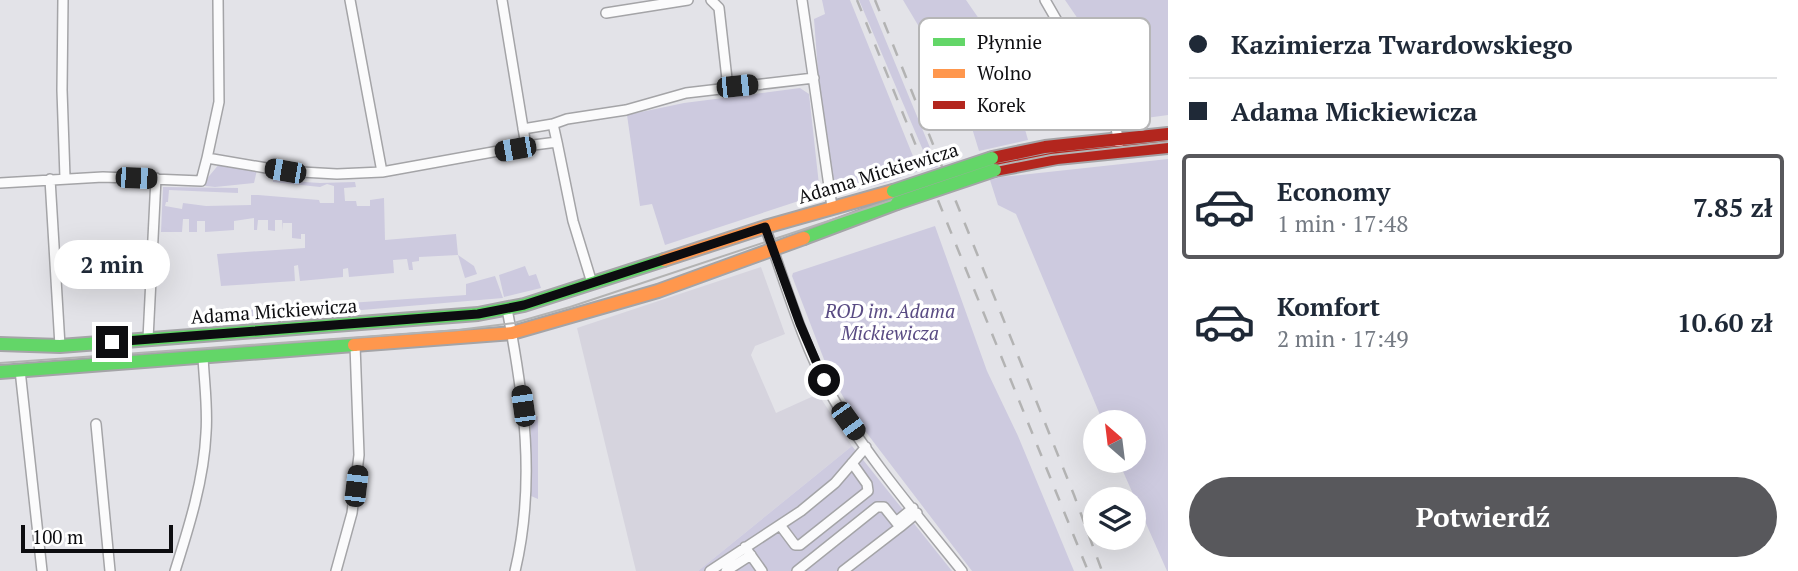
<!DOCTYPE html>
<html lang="pl">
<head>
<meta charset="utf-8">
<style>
	:root { --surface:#fff; --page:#f6f6f7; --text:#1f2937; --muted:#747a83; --line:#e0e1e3; --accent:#58585c }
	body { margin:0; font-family:"PT Serif",serif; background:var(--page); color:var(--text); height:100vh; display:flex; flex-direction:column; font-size:26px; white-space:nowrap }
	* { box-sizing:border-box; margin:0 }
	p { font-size:23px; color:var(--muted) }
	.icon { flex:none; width:38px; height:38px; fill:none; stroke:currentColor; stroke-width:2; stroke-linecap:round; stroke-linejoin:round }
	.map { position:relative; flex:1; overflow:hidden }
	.details { display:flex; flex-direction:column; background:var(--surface); width:630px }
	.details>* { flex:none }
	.hud { display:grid; align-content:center; height:154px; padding:0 21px; background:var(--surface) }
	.needle { width:46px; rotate:332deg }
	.fabs { position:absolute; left:1083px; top:410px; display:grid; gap:14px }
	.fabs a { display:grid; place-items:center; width:63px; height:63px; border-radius:50%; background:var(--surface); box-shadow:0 7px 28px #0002; font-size:35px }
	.scale { position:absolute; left:21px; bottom:18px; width:152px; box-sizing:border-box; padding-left:7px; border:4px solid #0d0d10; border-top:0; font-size:19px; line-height:24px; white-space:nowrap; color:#0d0d10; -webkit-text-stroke:5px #fff; paint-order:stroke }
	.end { position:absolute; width:32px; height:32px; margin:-16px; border:9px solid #0d0d10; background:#fff; box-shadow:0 0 0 4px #fff }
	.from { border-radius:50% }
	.bubble { position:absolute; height:49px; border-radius:24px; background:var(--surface); box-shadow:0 7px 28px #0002; font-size:23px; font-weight:800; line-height:49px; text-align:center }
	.car { position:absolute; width:21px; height:42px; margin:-21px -10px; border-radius:9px; box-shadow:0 0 5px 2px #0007; background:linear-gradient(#222 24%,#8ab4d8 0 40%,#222 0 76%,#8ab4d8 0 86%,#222 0) }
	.hud b { display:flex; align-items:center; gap:24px; height:66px; font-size:26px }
	.hud b+b { border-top:2px solid var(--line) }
	.hud i { width:18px; height:18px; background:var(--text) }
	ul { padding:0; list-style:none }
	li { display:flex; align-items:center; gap:21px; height:105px; margin:0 14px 10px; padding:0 7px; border:4px solid transparent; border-radius:7px }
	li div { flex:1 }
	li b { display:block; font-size:26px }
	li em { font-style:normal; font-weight:800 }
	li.selected { border-color:var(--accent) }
	li>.icon { width:63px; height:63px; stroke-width:1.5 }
	.cta { display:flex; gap:14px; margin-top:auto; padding:14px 21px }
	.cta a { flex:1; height:80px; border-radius:42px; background:var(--accent); color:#fff; font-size:28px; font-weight:800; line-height:80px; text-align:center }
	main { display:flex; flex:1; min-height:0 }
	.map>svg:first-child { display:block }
	.built { fill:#d6d4de }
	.green { fill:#cdcadf }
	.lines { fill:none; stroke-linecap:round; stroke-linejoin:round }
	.street-casing { stroke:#a4a4a7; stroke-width:12 }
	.fast-casing { stroke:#a4a4a7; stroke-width:16 }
	.slow-casing { stroke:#a4a4a7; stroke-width:16 }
	.jam-casing { stroke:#a4a4a7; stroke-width:16 }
	.street { stroke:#fbfbfc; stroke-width:9 }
	.fast { stroke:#63d668; stroke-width:12 }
	.slow { stroke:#ff974d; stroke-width:12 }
	.jam { stroke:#b3261e; stroke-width:12 }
	.tram { stroke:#b3b3b3; stroke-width:2 }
	.rail { stroke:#b3b3b3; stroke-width:2.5; stroke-dasharray:12 12; stroke-linecap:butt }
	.fast-bridge-casing { stroke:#a4a4a7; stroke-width:16; stroke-linecap:butt }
	.fast-bridge { stroke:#63d668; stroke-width:12 }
	.route { stroke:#0d0d10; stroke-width:9 }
	.labels { text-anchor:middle; stroke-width:7; stroke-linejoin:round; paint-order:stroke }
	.street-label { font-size:19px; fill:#0d0d10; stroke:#fff }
	.park-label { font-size:19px; font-style:italic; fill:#594b83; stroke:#fff }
	.key { fill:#fff; stroke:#b6b6b7; stroke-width:2 }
	.key-label { font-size:19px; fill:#0d0d10 }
</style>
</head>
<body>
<main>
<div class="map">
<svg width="1168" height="571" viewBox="0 0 1168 571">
	<rect width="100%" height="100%" fill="#e3e3e8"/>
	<path class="built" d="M761 267 785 334 755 346 751 355 776 413 818 394 852 446 698 571H636L577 328Z"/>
	<path class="green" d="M822 0H850L919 171 885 183 838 194 834 190 820 98 814 19 825 14Z
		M859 0H869L938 167 931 169Z
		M903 0H966L1004 55 1028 140 979 151 964 102Z
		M1065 0H1168V115L1146 118Z
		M800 88 809 94 820 194 665 245 652 204 640 206 627 115 684 103Z
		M1168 159V571H1167L1118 460H1134V422H1103L1016 214 998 205 990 180 1001 177Z
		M220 163 257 170 254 183 215 187 196 185 205 181Z
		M273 180 320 183 355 182 356 187 344 188 345 201H356L357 206H370V200L384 198 385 240 456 234 458 255 474 266 477 274 465 278 458 255 419 257V261L412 262 413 270H409L407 259 393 260 394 273 349 277 348 268 343 269V277L300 281 298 265 294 266 295 281 221 286 217 254 305 248V234H301V239L292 238V223H283V231L282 220H275V231L268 230V220H258L257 230H254V218L234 221V230L205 232V221H197V232H189V219H183L182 232H161L163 187 238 188V193L169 190 168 202H166L165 206 182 209 183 203 206 206 251 205V195H258L319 200 320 203H334V186L327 184 320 187 273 182Z
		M935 226 987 371 1018 436 1074 571H972L856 419 837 386 830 366 825 362 792 276 793 273Z
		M525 266 529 276 536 274 541 288 504 297 499 275Z
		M495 276 503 298 350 311 349 303 466 295V284Z
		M338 304 339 311 224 319V312Z
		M538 416V499L531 496V419Z
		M852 446 952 571H698Z"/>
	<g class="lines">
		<g class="street-casing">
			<path id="street" d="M63 0 62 90 65 178
				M350 0 382 172
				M502 0 526 146 557 142 573 221 592 283
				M711 0 719 8 728 88
				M802 0 832 207
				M1045 0 1109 111 1116 128 1119 143
				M606 13 688 0
				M553 124 567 119 626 110 686 93 814 78
				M523 129 553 124 557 142
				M207 158 219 102 218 0
				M50 179 60 346
				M0 183 103 177 201 181 207 158 284 171 337 174 382 172 526 146
				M765 227C785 281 801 340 829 391 863 452 918 516 962 571
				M507 309C524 396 536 483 515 571
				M148 339 156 178
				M20 370 42 571
				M96 424 110 571
				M896 522 913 508
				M780 525 795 545H800L868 491 867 484 852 463
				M900 527 917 513
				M745 547 762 571
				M175 571C189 527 204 479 206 433 208 407 204 381 203 356
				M336 571 352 513 359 455 355 345
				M710 571 801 511 835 483 866 447
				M726 571 751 555
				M797 571 877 507H884L900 527 843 571"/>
		</g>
		<g class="fast-casing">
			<path id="fast" d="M804 238 897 203
				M0 344 60 346 478 314 524 305 664 260
				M0 372 354 345"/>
		</g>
		<g class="slow-casing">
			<path id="slow" d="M664 260 765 227 893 191
				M354 345 512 333 658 291 804 238"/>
		</g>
		<g class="jam-casing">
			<path id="jam" d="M992 158 1045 147 1168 134
				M995 170 1057 158 1168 147"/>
		</g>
		<use href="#street" class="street"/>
		<use href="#fast" class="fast"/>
		<use href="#slow" class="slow"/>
		<use href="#jam" class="jam"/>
		<path class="tram" d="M0 363 458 330 514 323 570 307 991 167 1051 155 1168 142"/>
		<path class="rail" d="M857 0 1088 571
			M875 0 1074 495 1102 571"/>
		<g class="fast-bridge-casing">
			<path id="fast-bridge" d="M893 191 992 158
				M897 203 995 170"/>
		</g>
		<use href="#fast-bridge" class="fast-bridge"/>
	</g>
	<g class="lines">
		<path class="route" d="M112 342 478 314 524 305 765 227 800 324 824 380"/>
	</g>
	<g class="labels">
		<g class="street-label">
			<text transform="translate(878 173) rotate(-17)" y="7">Adama Mickiewicza</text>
			<text transform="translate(274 311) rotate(-4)" y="7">Adama Mickiewicza</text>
		</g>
		<g class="park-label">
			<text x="890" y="318">ROD im. Adama<tspan x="890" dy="22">Mickiewicza</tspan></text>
		</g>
	</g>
	<rect x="919" y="18" width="231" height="112" rx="10" class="key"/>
	<rect x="933" y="38" width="32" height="8" fill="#63d668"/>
	<rect x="933" y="69" width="32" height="9" fill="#ff974d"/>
	<rect x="933" y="101" width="32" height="8" fill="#b3261e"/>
	<g class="key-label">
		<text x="977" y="49">Płynnie</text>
		<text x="977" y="80">Wolno</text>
		<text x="977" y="112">Korek</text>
	</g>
</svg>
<div class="fabs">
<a><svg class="needle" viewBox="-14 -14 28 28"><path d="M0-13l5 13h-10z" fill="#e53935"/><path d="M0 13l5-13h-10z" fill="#747a83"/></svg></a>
<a><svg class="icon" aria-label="layers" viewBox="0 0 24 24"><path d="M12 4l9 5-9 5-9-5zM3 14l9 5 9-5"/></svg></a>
</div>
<div class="scale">100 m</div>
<i class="end from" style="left:824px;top:380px"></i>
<i class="end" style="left:112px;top:342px"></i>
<div class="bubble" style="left:54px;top:240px;width:116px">2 min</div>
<i class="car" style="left:737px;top:86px;rotate:84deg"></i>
<i class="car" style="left:515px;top:149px;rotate:260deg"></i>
<i class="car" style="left:285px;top:171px;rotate:280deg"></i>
<i class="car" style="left:136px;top:178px;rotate:92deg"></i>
<i class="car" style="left:523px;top:406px;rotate:352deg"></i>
<i class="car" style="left:848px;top:421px;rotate:144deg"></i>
<i class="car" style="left:356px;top:486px;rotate:7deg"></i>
</div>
<section class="details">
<div class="hud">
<b><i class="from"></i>Kazimierza Twardowskiego</b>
<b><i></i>Adama Mickiewicza</b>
</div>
<ul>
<li class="selected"><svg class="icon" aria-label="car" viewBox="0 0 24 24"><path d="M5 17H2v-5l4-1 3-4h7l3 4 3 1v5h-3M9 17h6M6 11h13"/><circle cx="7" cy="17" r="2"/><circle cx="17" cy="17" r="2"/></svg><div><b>Economy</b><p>1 min · 17:48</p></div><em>7.85 zł</em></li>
<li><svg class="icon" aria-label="car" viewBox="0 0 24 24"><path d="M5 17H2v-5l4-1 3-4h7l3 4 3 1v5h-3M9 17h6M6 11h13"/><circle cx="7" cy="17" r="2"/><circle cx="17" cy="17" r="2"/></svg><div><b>Komfort</b><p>2 min · 17:49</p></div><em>10.60 zł</em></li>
</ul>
<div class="cta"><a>Potwierdź</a></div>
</section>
</main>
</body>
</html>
